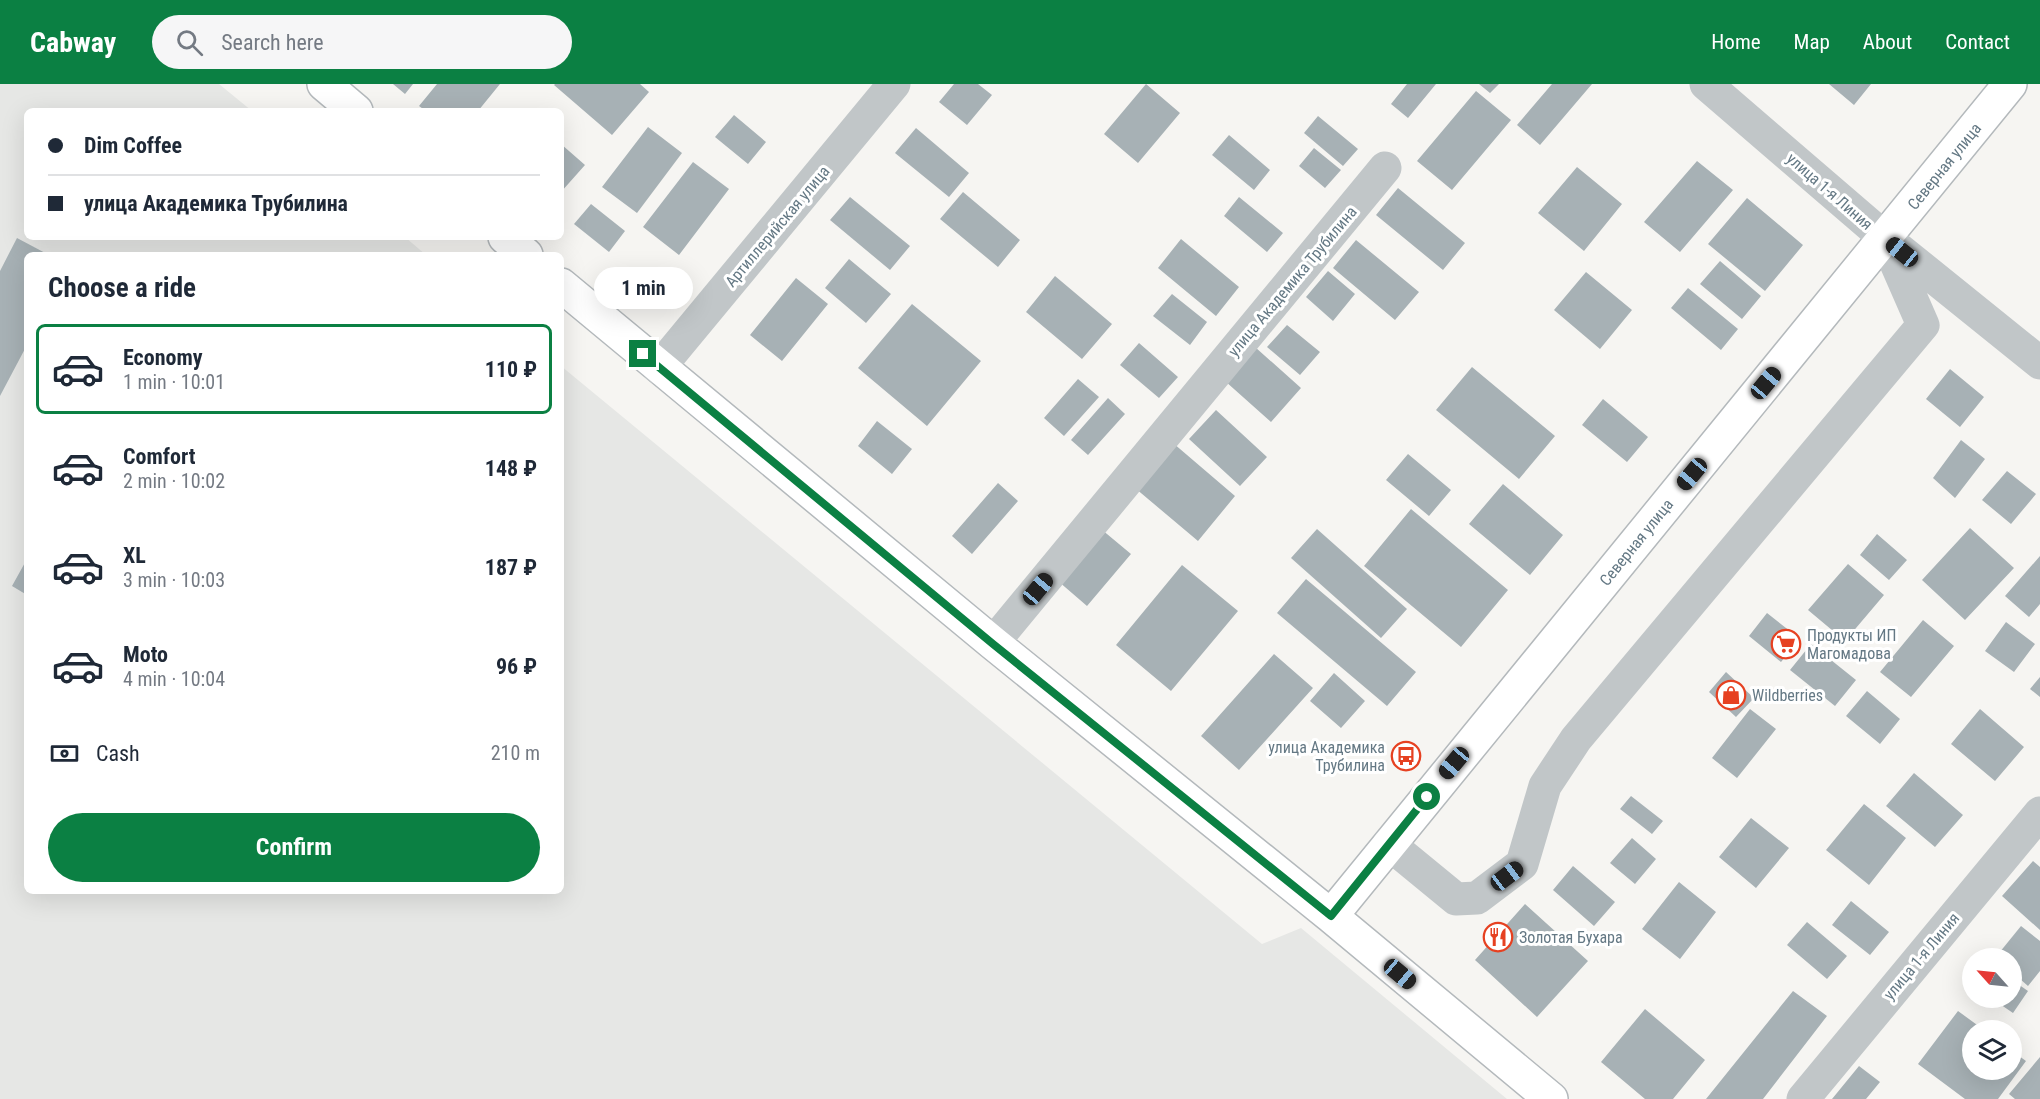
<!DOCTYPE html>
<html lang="en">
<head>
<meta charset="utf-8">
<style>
	:root { --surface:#fff; --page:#f6f6f7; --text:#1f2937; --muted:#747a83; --line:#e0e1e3; --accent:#0b8043 }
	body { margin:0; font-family:"Roboto Condensed",sans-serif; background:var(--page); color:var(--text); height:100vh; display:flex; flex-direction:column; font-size:22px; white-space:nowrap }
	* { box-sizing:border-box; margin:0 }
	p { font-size:20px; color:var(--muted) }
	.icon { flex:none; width:33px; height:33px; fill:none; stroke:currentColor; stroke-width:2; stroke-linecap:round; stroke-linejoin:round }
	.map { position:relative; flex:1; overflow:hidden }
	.side { position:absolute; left:24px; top:168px; width:540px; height:642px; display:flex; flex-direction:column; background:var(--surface); border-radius:9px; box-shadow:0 6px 24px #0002 }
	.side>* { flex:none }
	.top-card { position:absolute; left:24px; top:24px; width:540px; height:132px; border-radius:9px; box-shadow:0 6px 24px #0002; display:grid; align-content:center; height:132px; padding:0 24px; background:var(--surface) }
	.needle { width:39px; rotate:297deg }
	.tools { position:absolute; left:1962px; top:864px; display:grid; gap:12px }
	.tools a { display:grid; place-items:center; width:60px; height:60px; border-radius:50%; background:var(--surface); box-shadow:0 6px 24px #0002; font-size:30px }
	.end { position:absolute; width:27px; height:27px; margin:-14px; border:8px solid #0b8043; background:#fff; box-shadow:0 0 0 3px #fff }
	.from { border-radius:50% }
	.bubble { position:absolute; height:42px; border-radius:21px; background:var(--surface); box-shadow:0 6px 24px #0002; font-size:20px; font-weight:700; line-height:42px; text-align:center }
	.car { position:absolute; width:18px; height:36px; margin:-18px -9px; border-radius:8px; box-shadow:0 0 4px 2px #0007; background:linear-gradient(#222 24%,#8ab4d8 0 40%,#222 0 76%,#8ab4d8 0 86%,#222 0) }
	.top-card b { display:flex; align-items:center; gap:21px; height:57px; font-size:22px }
	.top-card b+b { border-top:2px solid var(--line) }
	.top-card i { width:15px; height:15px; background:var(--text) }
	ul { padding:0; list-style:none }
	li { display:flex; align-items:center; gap:18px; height:90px; margin:0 12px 9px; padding:0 12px; border:3px solid transparent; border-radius:9px }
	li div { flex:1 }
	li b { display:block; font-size:22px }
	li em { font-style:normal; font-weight:700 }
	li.current { border-color:var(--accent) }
	li>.icon { width:54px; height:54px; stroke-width:1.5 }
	h2 { padding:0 24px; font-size:27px; line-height:72px }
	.pay { display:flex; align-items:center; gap:15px; height:66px; padding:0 24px; font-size:22px }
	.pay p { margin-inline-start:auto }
	.button { display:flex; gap:12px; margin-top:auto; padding:12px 24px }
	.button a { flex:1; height:69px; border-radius:36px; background:var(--accent); color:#fff; font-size:24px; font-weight:700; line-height:69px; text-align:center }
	header { display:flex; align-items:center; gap:36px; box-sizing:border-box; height:84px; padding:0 30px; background:var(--accent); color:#fff }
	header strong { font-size:28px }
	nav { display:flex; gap:33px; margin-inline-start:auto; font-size:21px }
	.search { width:420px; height:54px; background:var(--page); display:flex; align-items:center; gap:15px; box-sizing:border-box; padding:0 21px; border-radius:33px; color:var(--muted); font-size:22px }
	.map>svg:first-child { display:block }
	.built { fill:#e6e7e5 }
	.building { fill:#a7b1b5 }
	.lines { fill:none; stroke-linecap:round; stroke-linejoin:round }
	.major-casing { stroke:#b4b9bc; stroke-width:36 }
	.minor { stroke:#c1c6c8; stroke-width:33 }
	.major { stroke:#fff; stroke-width:33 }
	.route { stroke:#0b8043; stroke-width:8 }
	.labels { text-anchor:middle; stroke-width:6; stroke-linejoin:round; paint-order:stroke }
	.street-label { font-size:16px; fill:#647884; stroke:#fff }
	.poi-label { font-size:16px; fill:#647884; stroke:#fff; text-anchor:start }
</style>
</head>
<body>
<header>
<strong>Cabway</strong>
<div class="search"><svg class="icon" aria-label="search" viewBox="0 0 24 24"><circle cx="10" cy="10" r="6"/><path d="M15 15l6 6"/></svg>Search here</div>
<nav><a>Home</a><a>Map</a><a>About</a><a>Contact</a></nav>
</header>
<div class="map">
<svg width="2040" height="1015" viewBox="0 0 2040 1015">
	<rect width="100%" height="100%" fill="#f6f5f2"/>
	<path class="built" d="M0 0H219L252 27H27V153H405L426 171H27V807H561V282L1262 860 1301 844 1507 1015H0Z"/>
	<path class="building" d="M393 0H413L405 10Z
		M437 0H500L478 27H426L419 22Z
		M555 0H640L649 8 612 51 554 1Z
		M954 0H978L992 11 967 41 939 18Z
		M1146 0 1180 29 1138 79 1104 50Z
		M1407 0H1436L1408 34 1391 20Z
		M1479 0H1499L1490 9Z
		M1552 0H1592L1540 61 1517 41Z
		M1829 0H1871L1854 21Z
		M1476 7 1511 36 1452 106 1417 77Z
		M734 31 766 58 748 80 715 53Z
		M1318 32 1358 65 1343 82 1304 49Z
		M648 43 682 69 637 129 602 103Z
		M916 44 969 89 949 113 895 69Z
		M1229 51 1270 86 1254 106 1212 71Z
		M561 60 585 81 561 108Z
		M1314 64 1341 86 1325 104 1299 82Z
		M1697 77 1733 106 1680 168 1644 138Z
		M693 78 729 105 679 171 643 143Z
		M1577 83 1622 120 1584 167 1538 129Z
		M1398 104 1465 159 1443 186 1376 131Z
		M963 108 1020 156 998 183 940 135Z
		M850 113 910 162 890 186 830 136Z
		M1239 113 1283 149 1267 168 1224 132Z
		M1747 114 1803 161 1765 207 1708 160Z
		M591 120 625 147 609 168 574 140Z
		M17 154 49 171H27V261L0 312V187Z
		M1181 155 1239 203 1216 232 1158 184Z
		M1356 156 1419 208 1395 236 1333 184Z
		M849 175 891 210 866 239 825 204Z
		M1720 177 1761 212 1742 235 1700 200Z
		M1328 187 1355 210 1333 237 1306 213Z
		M1586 188 1632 226 1600 265 1554 226Z
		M1055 192 1112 240 1082 275 1026 228Z
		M796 194 828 220 782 277 750 251Z
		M1688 204 1738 245 1721 266 1671 224Z
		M1172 210 1207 238 1190 261 1153 232Z
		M912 220 981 277 927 342 858 284Z
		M1287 241 1320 268 1300 291 1267 263Z
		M1139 259 1178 293 1159 314 1120 281Z
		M1255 263 1301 304 1271 338 1225 297Z
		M1472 283 1555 352 1519 395 1436 326Z
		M1950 285 1984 313 1960 343 1926 315Z
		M1078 295 1099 313 1064 352 1044 334Z
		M1108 314 1125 330 1088 371 1071 356Z
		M1603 315 1648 353 1627 378 1582 341Z
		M1216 326 1267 373 1240 402 1189 355Z
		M877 337 912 365 892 390 858 362Z
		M1961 356 1985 375 1955 414 1933 394Z
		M1173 359 1235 412 1198 457 1135 404Z
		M1408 370 1451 406 1429 432 1386 396Z
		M2007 387 2036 410 2011 440 1982 416Z
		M998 399 1018 417 972 470 952 452Z
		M1503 400 1563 451 1530 491 1469 440Z
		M1411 425 1508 506 1461 563 1364 482Z
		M1970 444 2014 484 1965 536 1922 496Z
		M1101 445 1131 470 1087 522 1058 497Z
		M1317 445 1407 525 1381 554 1291 474Z
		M1877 450 1907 476 1889 496 1860 471Z
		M2040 472V520L2029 533 2005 512Z
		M27 475V511L12 502Z
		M1848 480 1884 511 1845 557 1808 526Z
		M1182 481 1238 527 1171 607 1116 561Z
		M1306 495 1416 588 1387 622 1277 529Z
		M1767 529 1800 555 1781 578 1749 552Z
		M1923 536 1954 562 1911 613 1880 588Z
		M2006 538 2035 560 2014 588 1985 567Z
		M1811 560 1856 596 1835 622 1790 586Z
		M1274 570 1313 604 1239 686 1201 652Z
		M1726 588 1754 614 1736 633 1709 608Z
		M1334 589 1365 617 1341 644 1310 617Z
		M2040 593V613L2030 605Z
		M1867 607 1900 635 1880 660 1846 632Z
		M1750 625 1776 645 1737 694 1712 674Z
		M1980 625 2024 663 1995 697 1951 660Z
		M1914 689 1963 731 1935 763 1886 722Z
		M1631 712 1663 737 1652 750 1620 725Z
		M1864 720 1906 754 1869 801 1826 766Z
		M1751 734 1789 764 1756 804 1719 773Z
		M1632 754 1656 775 1635 800 1610 779Z
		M2033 777 2040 783V846L2002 812Z
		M1573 782 1615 818 1594 842 1553 806Z
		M1679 798 1716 828 1680 875 1642 845Z
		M1851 817 1889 848 1870 871 1832 841Z
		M1525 820 1588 877 1537 933 1475 876Z
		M1807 838 1847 872 1827 895 1787 861Z
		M2021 842 2040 857V887L2028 902 2012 888V874H1995Z
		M2012 896 2028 907 2013 929 1991 914H2012Z
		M1793 907 1827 932 1763 1015H1706Z
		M1645 925 1705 976 1673 1015H1645L1601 978Z
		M1958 927 1984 946H1972V986H2012V967L2026 977 1998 1015H1965L1918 980Z
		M2040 973V1015H2015L2009 1010Z
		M1859 982 1880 998 1866 1015H1832Z"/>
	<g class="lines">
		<g class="major-casing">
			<path id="major" d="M324 0 356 27
				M505 153 526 171
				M561 201 993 559 1331 832 1551 1015
				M1331 832 2010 0"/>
		</g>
		<path class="minor" d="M1706 0 1885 154 2040 279
			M659 284 894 0
			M993 559 1385 84
			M1389 760 1456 815 1477 814 1522 780 1545 702 1576 655 1923 241 1885 154
			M1803 1015 2040 729"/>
		<use href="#major" class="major"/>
	</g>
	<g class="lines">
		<path class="route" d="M643 270 993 560 1331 832 1427 713"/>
	</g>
	<defs>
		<g id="supermarket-ring" transform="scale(1.5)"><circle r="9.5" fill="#fff" stroke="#e64121" stroke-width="1.5"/><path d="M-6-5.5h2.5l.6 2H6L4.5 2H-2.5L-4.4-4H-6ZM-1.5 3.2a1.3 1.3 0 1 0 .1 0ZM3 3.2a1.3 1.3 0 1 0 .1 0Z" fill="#e64121"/></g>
		<g id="shop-ring" transform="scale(1.5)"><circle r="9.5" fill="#fff" stroke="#e64121" stroke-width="1.5"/><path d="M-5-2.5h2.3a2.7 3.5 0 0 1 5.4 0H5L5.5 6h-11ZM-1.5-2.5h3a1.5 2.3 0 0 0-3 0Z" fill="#e64121"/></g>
		<g id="bus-ring" transform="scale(1.5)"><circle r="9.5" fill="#fff" stroke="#e64121" stroke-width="1.5"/><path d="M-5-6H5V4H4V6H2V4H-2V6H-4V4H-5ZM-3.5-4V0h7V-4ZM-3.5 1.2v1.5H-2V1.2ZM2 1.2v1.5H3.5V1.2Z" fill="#e64121"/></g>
		<g id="restaurant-ring" transform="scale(1.5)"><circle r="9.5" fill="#fff" stroke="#e64121" stroke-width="1.5"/><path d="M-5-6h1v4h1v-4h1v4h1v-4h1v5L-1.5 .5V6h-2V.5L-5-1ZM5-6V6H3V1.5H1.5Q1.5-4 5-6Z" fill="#e64121"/></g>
	</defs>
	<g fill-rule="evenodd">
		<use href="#supermarket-ring" x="1786" y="560"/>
		<use href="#shop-ring" x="1731" y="611"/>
		<use href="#bus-ring" x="1406" y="672"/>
		<use href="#restaurant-ring" x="1498" y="853"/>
	</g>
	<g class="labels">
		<g class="street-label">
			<text transform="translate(1944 82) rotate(-51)" y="6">Северная улица</text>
			<text transform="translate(1830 107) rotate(41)" y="6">улица 1-я Линия</text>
			<text transform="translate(777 142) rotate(-50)" y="6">Артиллерийская улица</text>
			<text transform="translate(1292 197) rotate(-50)" y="6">улица Академика Трубилина</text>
			<text transform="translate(1636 458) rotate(-51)" y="6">Северная улица</text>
			<text transform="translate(1921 872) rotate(-50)" y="6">улица 1-я Линия</text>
		</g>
		<g class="poi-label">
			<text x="1807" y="557">Продукты ИП<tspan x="1807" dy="18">Магомадова</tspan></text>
			<text x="1752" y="617">Wildberries</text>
			<text x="1385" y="669" text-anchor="end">улица Академика<tspan x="1385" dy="18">Трубилина</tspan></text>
			<text x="1519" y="859">Золотая Бухара</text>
		</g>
	</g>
</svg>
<div class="tools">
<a><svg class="needle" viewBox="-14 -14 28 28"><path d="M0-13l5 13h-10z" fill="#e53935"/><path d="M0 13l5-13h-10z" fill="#747a83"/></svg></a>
<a><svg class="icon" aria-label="layers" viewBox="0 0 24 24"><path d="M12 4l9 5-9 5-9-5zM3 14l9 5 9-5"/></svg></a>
</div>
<i class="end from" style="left:1427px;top:713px"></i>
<i class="end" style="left:643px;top:270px"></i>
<div class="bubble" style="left:594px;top:183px;width:99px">1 min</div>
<i class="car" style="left:1902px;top:168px;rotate:309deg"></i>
<i class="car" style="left:1766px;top:299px;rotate:40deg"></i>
<i class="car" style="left:1692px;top:390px;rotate:220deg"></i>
<i class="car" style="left:1038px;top:505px;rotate:40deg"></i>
<i class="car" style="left:1454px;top:679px;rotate:220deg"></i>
<i class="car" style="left:1507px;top:792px;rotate:53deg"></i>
<i class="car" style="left:1400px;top:890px;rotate:130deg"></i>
<div class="top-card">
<b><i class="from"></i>Dim Coffee</b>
<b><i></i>улица Академика Трубилина</b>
</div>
<section class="side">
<h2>Choose a ride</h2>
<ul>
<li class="current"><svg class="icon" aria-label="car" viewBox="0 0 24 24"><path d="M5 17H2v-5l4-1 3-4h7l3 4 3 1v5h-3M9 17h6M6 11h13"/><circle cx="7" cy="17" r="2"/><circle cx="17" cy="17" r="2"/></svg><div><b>Economy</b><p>1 min · 10:01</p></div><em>110 ₽</em></li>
<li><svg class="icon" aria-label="car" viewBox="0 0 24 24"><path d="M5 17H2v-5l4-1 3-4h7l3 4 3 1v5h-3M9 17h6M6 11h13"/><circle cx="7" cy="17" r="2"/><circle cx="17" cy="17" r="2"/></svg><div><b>Comfort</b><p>2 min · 10:02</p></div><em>148 ₽</em></li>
<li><svg class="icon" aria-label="car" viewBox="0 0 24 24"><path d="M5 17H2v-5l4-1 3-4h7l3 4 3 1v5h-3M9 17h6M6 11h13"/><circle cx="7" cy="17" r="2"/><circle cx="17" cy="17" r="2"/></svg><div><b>XL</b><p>3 min · 10:03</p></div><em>187 ₽</em></li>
<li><svg class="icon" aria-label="car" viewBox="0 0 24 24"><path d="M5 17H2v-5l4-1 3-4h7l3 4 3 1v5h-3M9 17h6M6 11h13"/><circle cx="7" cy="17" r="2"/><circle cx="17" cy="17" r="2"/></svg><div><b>Moto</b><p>4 min · 10:04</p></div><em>96 ₽</em></li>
</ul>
<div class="pay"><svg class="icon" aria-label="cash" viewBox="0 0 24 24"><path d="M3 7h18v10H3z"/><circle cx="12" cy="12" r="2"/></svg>Cash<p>210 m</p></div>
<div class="button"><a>Confirm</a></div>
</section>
</div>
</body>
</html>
